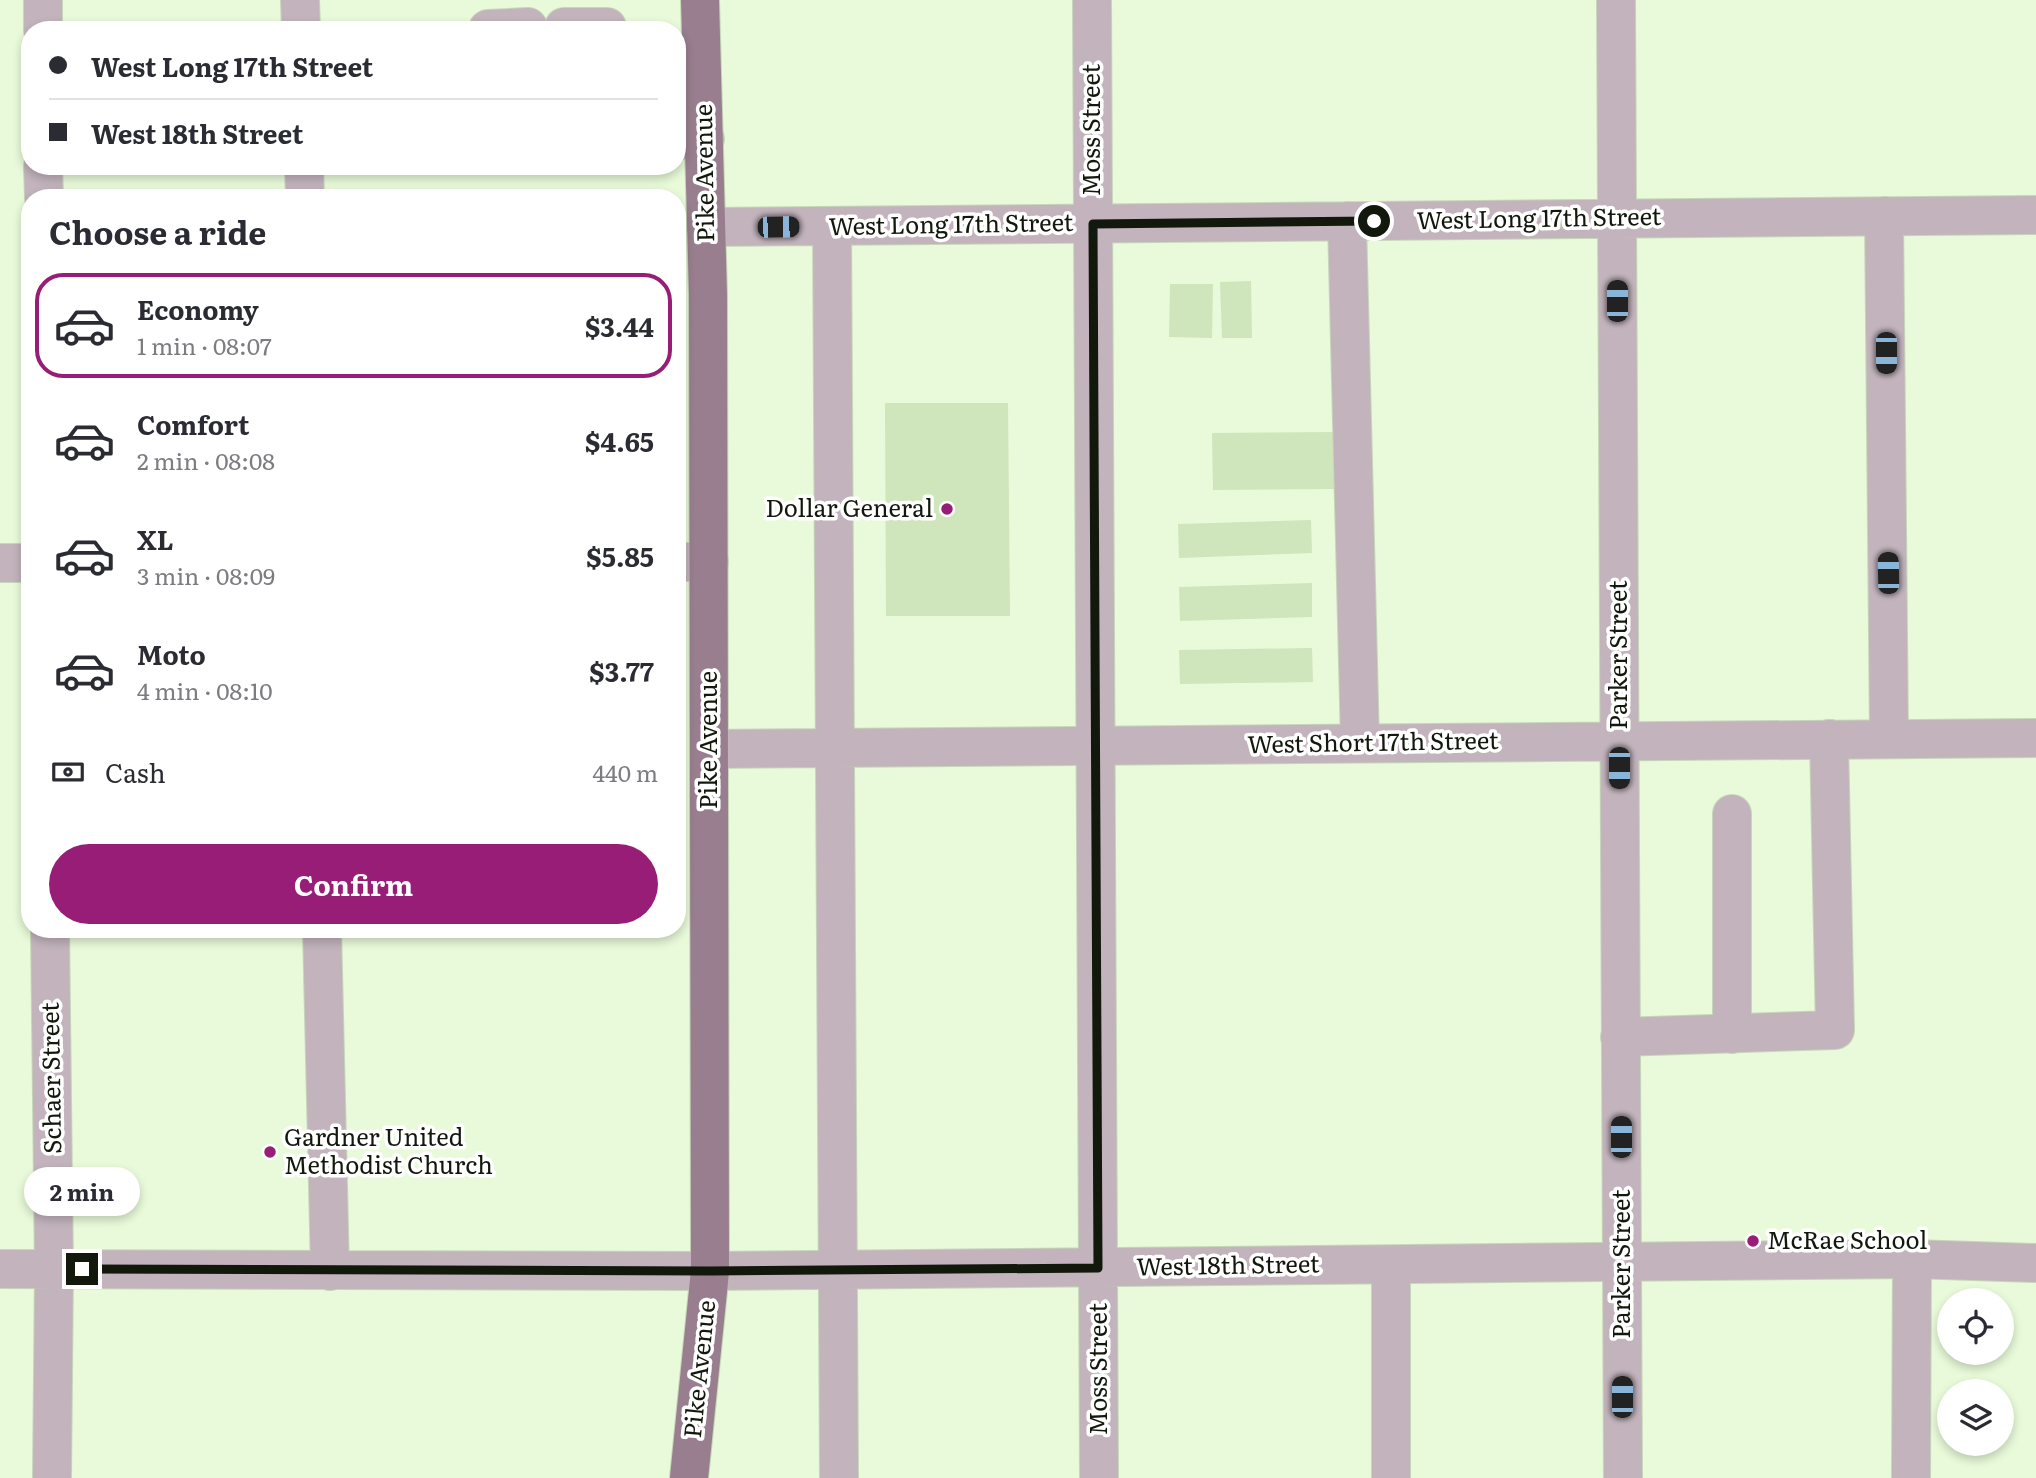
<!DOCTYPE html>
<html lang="en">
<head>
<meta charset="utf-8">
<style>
	:root { --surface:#fff; --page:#f7f7f7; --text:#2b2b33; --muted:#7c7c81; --line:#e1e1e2; --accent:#981d76 }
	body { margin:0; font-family:Literata,serif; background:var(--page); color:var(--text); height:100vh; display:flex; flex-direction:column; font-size:26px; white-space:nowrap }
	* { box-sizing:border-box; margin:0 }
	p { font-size:23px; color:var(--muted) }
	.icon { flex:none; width:38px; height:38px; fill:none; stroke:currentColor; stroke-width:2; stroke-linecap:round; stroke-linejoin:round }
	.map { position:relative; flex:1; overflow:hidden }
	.side { position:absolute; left:21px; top:189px; width:665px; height:749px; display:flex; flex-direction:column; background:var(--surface); border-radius:28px; box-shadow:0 4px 10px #0003 }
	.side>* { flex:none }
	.banner { position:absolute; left:21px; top:21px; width:665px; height:154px; border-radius:28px; box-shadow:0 4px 10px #0003; display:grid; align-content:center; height:154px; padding:0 28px; background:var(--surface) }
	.buttons { position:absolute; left:1937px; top:1288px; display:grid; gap:14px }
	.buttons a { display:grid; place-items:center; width:77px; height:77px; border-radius:50%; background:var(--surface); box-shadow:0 4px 10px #0003; font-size:35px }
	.end { position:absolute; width:32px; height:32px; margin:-16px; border:9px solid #12180c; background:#fff; box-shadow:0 0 0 4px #fff }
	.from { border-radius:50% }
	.bubble { position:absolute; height:49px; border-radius:24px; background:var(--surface); box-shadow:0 4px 10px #0003; font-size:23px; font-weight:700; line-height:49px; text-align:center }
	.car { position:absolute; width:21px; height:42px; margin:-21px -10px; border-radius:9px; box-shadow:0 0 5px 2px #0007; background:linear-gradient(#222 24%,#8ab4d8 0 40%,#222 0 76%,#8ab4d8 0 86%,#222 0) }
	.banner b { display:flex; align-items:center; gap:24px; height:66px; font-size:26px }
	.banner b+b { border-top:2px solid var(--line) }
	.banner i { width:18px; height:18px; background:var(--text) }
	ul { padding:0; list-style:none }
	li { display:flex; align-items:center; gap:21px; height:105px; margin:0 14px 10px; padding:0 14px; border:4px solid transparent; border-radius:28px }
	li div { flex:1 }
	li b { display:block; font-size:26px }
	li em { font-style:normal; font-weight:700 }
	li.selected { border-color:var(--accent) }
	li>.icon { width:63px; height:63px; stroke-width:1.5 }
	h2 { padding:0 28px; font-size:32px; line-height:84px }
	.pay { display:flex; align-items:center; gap:18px; height:77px; padding:0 28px; font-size:26px }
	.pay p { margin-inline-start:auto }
	.action { display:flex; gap:14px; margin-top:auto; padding:14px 28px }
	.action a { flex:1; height:80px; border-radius:42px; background:var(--accent); color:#fff; font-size:28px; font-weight:700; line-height:80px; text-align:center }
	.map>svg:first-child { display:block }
	.building { fill:#cfe5bb }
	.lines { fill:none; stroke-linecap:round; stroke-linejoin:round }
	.minor-casing { stroke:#c6d6b8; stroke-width:40 }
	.major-casing { stroke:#c6d6b8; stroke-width:40 }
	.minor { stroke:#c2b3bc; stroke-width:38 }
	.major { stroke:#987e8e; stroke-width:38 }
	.route { stroke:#12180c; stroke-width:9 }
	.poi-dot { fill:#981d76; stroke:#fff; stroke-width:2.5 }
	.labels { text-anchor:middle; stroke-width:7; stroke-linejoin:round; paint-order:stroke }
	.street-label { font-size:24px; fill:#12180c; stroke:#fff }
	.poi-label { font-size:24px; fill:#12180c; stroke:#fff; text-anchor:start }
</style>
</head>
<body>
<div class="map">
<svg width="2036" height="1478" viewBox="0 0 2036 1478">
	<rect width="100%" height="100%" fill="#e8fad9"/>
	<path class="building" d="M1251 281 1252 338H1222L1220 282Z
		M1170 284H1213L1212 338 1169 337Z
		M885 403H1008L1010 616H886Z
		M1334 432 1335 489 1213 490 1212 433Z
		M1311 520 1312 553 1179 558 1178 524Z
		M1312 583V617L1180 621 1179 587Z
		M1312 648 1313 682 1180 684 1179 650Z"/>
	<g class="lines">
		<g class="minor-casing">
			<path id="minor" d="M43 0V30
				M300 0 301 30
				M1092 0 1099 1478
				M1616 0 1623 1478
				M564 27H607
				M488 29 528 27
				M677 140 705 139
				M43 166 44 198
				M304 166 305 198
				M1884 216 1889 738
				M1347 221 1360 743
				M832 226 839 1478
				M706 227 2036 215
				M677 562H709
				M0 563H30
				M709 749 2036 738
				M1732 814V1034
				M50 929 54 1269 52 1478
				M322 929 330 1271
				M1620 1037 1835 1030 1829 739
				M0 1269 710 1271 1912 1259 2036 1263
				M1391 1478V1265
				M1911 1478 1912 1259"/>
		</g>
		<g class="major-casing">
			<path id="major" d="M689 1478 710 1271 708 295 700 0"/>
		</g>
		<use href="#minor" class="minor"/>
		<use href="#major" class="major"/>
	</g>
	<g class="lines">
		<path class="route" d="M82 1269 710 1271 1098 1268 1093 224 1374 221"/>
	</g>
	<g class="poi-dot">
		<circle cx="947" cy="509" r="7"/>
		<circle cx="270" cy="1152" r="7"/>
		<circle cx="1753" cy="1241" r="7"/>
	</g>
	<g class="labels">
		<g class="street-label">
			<text transform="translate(1092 130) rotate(-90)" y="8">Moss Street</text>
			<text transform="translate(705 173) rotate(-91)" y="8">Pike Avenue</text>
			<text transform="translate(1539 219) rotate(-1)" y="8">West Long 17th Street</text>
			<text transform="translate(951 225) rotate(-1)" y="8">West Long 17th Street</text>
			<text transform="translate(1619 655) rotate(-90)" y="8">Parker Street</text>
			<text transform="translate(709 740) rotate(-90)" y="8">Pike Avenue</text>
			<text transform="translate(1373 743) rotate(-1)" y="8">West Short 17th Street</text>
			<text transform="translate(52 1078) rotate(-91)" y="8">Schaer Street</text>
			<text transform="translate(1622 1264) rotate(-90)" y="8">Parker Street</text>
			<text transform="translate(1228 1266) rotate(-1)" y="8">West 18th Street</text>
			<text transform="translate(700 1369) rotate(-84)" y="8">Pike Avenue</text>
			<text transform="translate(1099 1369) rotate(-90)" y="8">Moss Street</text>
		</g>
		<g class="poi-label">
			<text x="933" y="517" text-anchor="end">Dollar General</text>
			<text x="284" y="1146">Gardner United<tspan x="284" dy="28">Methodist Church</tspan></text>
			<text x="1767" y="1249">McRae School</text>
		</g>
	</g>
</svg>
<div class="buttons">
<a><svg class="icon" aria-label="locate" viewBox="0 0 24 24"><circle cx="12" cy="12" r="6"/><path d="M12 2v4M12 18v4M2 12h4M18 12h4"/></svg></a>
<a><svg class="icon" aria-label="layers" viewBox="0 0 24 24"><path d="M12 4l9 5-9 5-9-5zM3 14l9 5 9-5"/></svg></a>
</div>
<i class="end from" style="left:1374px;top:221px"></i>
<i class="end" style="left:82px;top:1269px"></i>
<div class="bubble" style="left:24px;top:1167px;width:116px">2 min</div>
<i class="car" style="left:778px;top:227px;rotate:89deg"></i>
<i class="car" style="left:1617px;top:301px;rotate:0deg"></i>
<i class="car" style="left:1886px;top:353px;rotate:180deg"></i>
<i class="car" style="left:1888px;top:573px;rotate:359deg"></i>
<i class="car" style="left:1619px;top:768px;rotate:180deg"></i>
<i class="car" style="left:1621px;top:1137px;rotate:0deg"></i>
<i class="car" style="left:1622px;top:1397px;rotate:0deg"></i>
<div class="banner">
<b><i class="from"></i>West Long 17th Street</b>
<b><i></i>West 18th Street</b>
</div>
<section class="side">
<h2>Choose a ride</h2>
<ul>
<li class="selected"><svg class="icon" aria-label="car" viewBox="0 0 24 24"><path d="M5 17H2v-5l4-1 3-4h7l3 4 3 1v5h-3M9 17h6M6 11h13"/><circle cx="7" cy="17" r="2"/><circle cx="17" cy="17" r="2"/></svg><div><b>Economy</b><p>1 min · 08:07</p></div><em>$3.44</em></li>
<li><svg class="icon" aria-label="car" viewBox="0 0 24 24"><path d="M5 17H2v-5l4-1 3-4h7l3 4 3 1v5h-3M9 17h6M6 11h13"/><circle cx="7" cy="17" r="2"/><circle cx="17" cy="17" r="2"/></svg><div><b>Comfort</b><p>2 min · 08:08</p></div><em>$4.65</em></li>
<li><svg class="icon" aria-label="car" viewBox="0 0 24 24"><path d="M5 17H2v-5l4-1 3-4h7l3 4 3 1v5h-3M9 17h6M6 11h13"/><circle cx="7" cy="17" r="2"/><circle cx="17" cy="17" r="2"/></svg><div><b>XL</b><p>3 min · 08:09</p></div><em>$5.85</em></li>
<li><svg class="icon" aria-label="car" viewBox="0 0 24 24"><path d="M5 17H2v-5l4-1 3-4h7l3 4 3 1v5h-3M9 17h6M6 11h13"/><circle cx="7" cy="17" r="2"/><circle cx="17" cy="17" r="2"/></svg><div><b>Moto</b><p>4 min · 08:10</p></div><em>$3.77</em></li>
</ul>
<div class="pay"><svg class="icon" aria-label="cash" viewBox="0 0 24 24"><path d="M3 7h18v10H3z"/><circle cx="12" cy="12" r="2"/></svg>Cash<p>440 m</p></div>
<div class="action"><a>Confirm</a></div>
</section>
</div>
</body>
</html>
